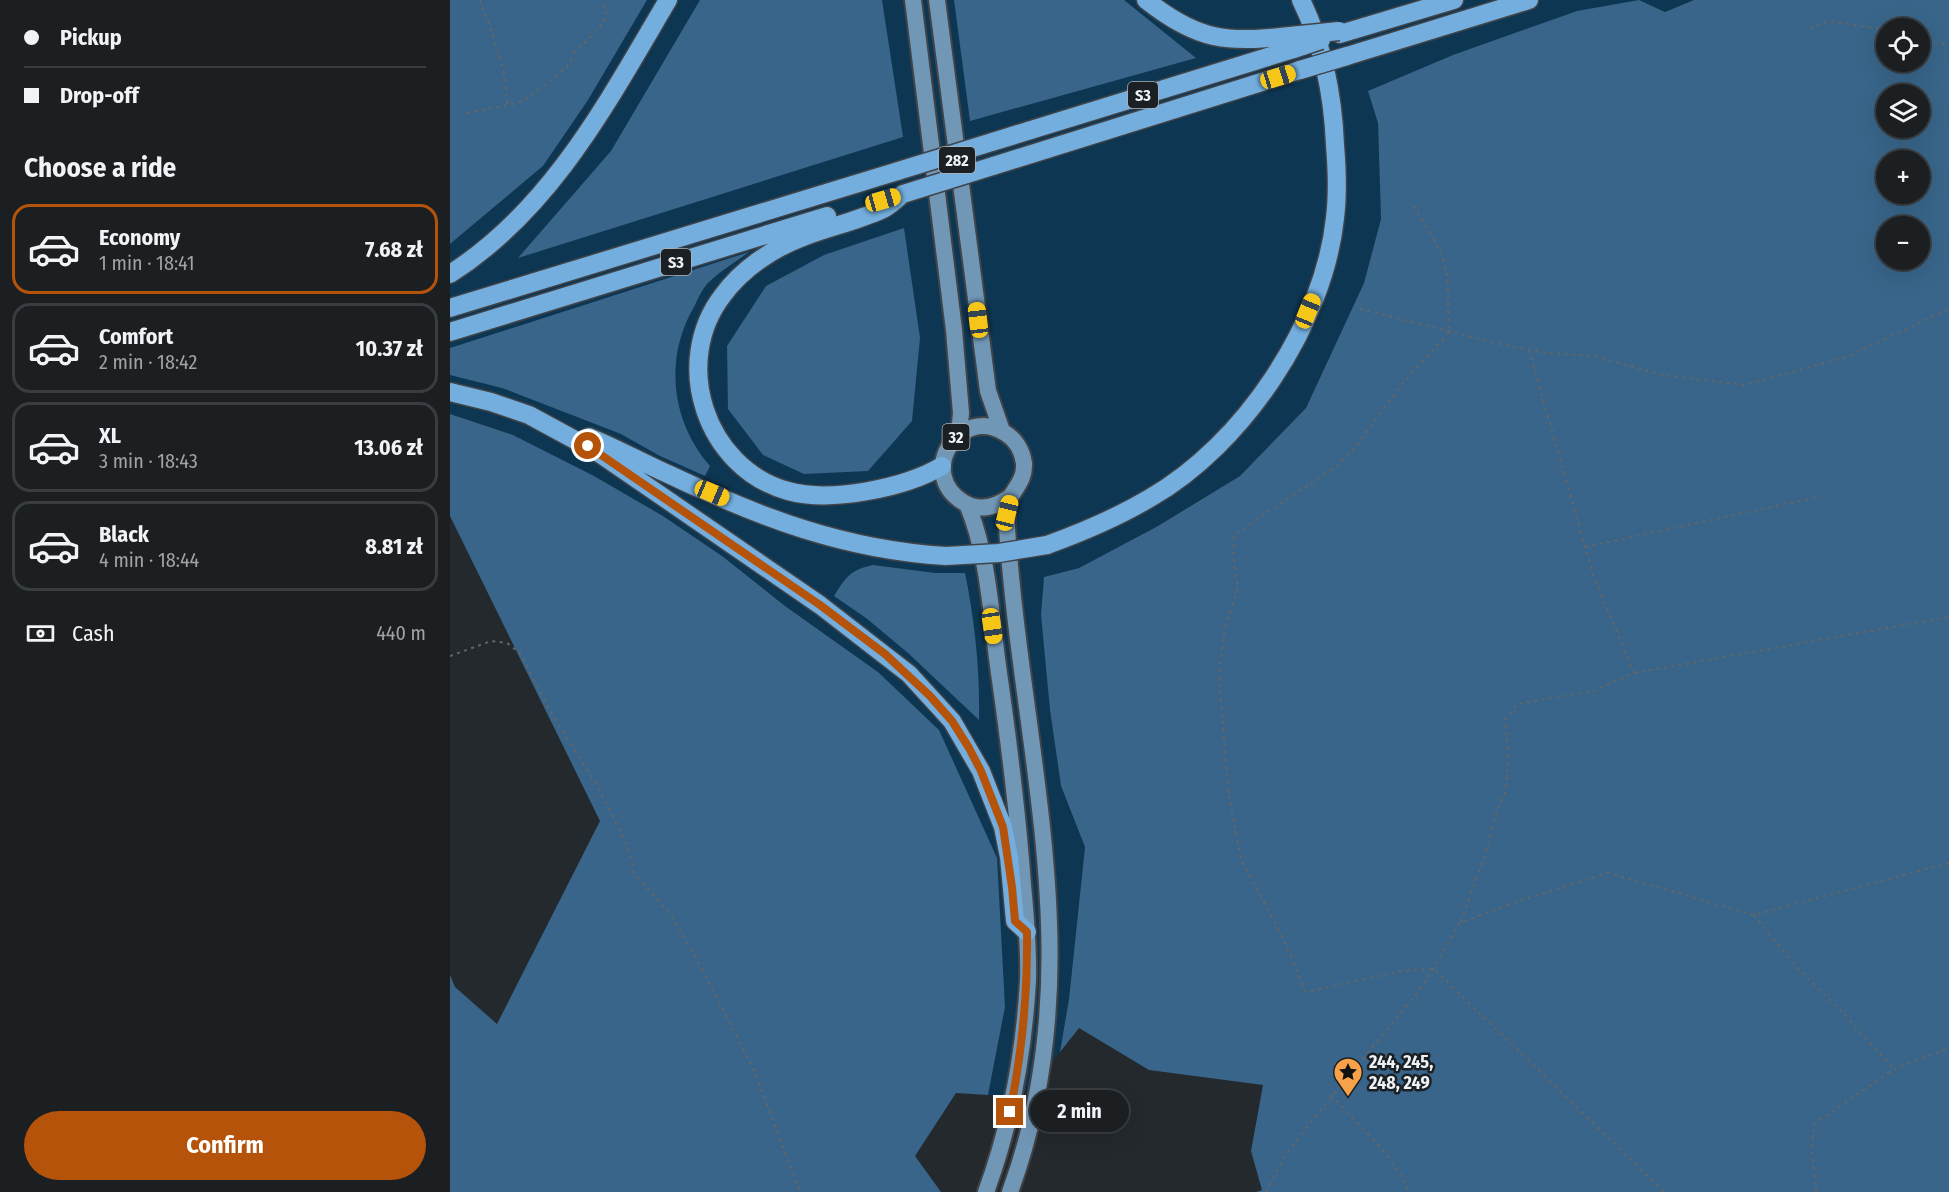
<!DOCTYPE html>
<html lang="en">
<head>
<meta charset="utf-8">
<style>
	:root { --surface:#1b1f22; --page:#282c2f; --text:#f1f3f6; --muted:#a0a2a5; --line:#393d40; --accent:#b45309 }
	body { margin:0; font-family:"Fira Sans Condensed",sans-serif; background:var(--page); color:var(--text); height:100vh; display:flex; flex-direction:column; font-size:22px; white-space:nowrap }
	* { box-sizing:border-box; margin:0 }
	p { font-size:20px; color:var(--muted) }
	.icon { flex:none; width:33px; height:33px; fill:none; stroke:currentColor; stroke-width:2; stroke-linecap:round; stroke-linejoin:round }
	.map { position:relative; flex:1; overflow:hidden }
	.sheet { display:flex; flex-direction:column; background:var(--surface); width:450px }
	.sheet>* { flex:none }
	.top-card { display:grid; align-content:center; height:132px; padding:0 24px; background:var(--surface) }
	.controls { position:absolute; left:1426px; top:18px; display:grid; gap:12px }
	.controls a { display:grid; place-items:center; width:54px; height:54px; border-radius:50%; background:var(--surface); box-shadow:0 6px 24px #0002,0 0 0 2px var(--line); font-size:30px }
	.end { position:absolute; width:27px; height:27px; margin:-14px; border:8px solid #b45309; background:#fff; box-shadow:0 0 0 3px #fff }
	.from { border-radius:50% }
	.bubble { position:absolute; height:42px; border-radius:21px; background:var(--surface); box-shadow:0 6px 24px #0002,0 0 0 2px var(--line); font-size:20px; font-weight:700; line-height:42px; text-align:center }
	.car { position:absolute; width:18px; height:36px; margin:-18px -9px; border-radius:8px; box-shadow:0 0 4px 2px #0007; background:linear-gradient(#f5c518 24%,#345 0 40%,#f5c518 0 76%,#345 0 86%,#f5c518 0) }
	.top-card b { display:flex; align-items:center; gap:21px; height:57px; font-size:22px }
	.top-card b+b { border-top:2px solid var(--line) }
	.top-card i { width:15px; height:15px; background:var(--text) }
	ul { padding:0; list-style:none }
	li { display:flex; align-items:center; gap:18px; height:90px; margin:0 12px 9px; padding:0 12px; border:3px solid var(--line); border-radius:18px }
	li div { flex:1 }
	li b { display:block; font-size:22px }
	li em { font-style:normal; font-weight:700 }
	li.current { border-color:var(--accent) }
	li>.icon { width:54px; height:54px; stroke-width:1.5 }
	h2 { padding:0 24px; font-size:27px; line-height:72px }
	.pay { display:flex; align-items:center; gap:15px; height:66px; padding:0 24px; font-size:22px }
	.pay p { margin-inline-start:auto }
	.primary-button { display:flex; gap:12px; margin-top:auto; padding:12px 24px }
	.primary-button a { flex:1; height:69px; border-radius:36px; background:var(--accent); color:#fff; font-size:24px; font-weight:700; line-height:69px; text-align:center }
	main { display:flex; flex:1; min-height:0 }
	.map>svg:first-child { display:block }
	.green { fill:#0d3652 }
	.forest { fill:#386589; fill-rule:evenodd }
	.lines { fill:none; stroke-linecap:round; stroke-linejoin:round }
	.major-casing { stroke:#404347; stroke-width:20 }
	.highway-casing { stroke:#404347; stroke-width:21 }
	.path { stroke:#61666a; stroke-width:2; stroke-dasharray:3 4.5; stroke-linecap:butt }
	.major { stroke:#7197b6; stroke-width:16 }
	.highway { stroke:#73aede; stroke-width:18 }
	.highway-bridge-casing { stroke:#404347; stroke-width:21; stroke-linecap:butt }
	.highway-bridge { stroke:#73aede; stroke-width:18 }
	.route { stroke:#b45309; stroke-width:8 }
	.labels { text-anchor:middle; stroke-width:5; stroke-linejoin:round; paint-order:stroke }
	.shield { fill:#1b2024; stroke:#afb3b6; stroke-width:1.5 }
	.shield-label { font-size:16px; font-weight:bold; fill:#eff2f5 }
	.poi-label { font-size:18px; font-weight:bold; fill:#eff2f5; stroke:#1b2024; text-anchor:start }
</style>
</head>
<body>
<main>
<section class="sheet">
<div class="top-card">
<b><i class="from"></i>Pickup</b>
<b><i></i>Drop-off</b>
</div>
<h2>Choose a ride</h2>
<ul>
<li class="current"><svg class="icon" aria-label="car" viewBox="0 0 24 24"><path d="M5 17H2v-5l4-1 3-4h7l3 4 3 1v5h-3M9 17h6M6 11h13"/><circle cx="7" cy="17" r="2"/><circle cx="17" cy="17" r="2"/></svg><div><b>Economy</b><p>1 min · 18:41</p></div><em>7.68 zł</em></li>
<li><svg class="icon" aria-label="car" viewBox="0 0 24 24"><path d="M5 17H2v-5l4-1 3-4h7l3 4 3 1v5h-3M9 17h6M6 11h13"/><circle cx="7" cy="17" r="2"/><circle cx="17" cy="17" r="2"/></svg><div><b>Comfort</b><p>2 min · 18:42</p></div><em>10.37 zł</em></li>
<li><svg class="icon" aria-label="car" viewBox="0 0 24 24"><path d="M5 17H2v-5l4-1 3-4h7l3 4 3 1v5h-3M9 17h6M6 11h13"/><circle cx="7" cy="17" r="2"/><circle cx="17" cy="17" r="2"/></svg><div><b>XL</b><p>3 min · 18:43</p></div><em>13.06 zł</em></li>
<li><svg class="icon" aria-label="car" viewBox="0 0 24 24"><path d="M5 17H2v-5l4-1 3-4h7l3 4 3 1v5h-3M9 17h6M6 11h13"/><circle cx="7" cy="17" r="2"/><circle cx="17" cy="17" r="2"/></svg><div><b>Black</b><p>4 min · 18:44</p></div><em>8.81 zł</em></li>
</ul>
<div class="pay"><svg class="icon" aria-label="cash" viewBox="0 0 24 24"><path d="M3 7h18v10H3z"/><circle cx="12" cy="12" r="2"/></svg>Cash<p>440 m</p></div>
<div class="primary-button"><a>Confirm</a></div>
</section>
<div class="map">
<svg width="1499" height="1192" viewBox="0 0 1499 1192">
	<rect width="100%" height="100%" fill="#24292e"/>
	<path class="green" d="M197 0H1244L1215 12 1189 0 928 123 931 219 914 283 856 408 790 476 708 526 629 568 594 577 600 710 611 786 635 847 619 999 610 1052 569 1098 538 1095 555 1007 489 730 428 672 335 606 272 556 213 516 144 476 63 435 0 414V244L93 166 138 100Z"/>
	<path class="forest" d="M0 0H197L138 100 93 166 0 244Z
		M250 0H432L453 137 68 258 161 151Z
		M504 0H674L746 58 520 121Z
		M1189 0 1215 12 1244 0H1499V1192H806L812 1190 801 1151 813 1085 699 1070 629 1028 610 1052 619 999 635 847 611 786 600 710 591 615 594 577 629 568 708 526 790 476 856 408 914 283 931 219 928 123 918 91 1003 55 1127 11ZM1437 28H1470V62H1437ZM1437 94H1470V128H1437ZM1437 160H1470V194H1437ZM1437 226H1470V260H1437Z
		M454 228 470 338 462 421 418 471 354 474 313 455 278 409 277 346 316 286 374 255Z
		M299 252C286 262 270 271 258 283 252 289 248 299 244 307 214 358 221 421 260 466L255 476 210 456 171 434 52 388 0 375V348Z
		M0 414 63 435 144 476 213 516 272 556 335 606 428 672 489 730 547 858 555 1007 538 1095 506 1093 465 1156 491 1192H0V975L5 987 47 1024 150 821 0 516Z
		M423 565 485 573H515C525 622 530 671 529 720L458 653 416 618 384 596C396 577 400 570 423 565Z"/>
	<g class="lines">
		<g class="major-casing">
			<path id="major" d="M463 0 504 330 511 413 509 434
				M487 0 538 391 552 431
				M517 504C539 556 541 618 549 673 559 743 568 814 573 885 576 916 579 948 578 980 574 1052 561 1124 536 1192
				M560 1192C643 967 572 756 557 528 557 518 556 505 561 496 568 485 575 477 574 463 572 450 565 439 555 433 510 404 466 473 513 502 529 512 546 507 560 497"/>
		</g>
		<g class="highway-casing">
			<path id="highway" d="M696 0C748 41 776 43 840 36
				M890 34 1004 0
				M897 56 1079 0
				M542 142 844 49
				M543 166 850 70
				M453 194C446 199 439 207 431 210 407 221 379 227 353 237 323 248 292 269 273 295 221 362 255 468 338 491 380 503 455 488 492 466
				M0 274C102 209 158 101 218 0
				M0 308 448 171
				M0 332 377 216
				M0 392 41 402 79 415 149 453 370 605 459 674 502 721 531 771 553 827 559 857 565 921 577 932
				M139 437C166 448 191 462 218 474 309 517 394 550 496 556
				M597 545C633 532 668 517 700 498 793 445 874 324 885 218 888 194 887 169 885 145 883 96 873 45 851 0"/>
		</g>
		<path class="path" d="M30 0C42 34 57 68 57 105
			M1360 28 1379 21 1437 30
			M1470 39 1499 45
			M17 113 64 104 76 99 117 67 124 53 148 30 157 16 152 0
			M964 206C975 226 991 247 996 270 1000 290 996 311 1000 331L948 389 905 448 888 465 784 535 783 556 788 588 775 628 769 673 778 791 791 859 832 936 856 992 951 971 984 969 1214 1192
			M910 309 1054 345 1096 353 1144 356 1212 375 1294 385 1397 357 1499 309
			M1079 350 1143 575 1184 673
			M1135 547 1368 497
			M0 656 41 641 57 643 71 654 99 709 148 787 178 847 184 873 223 918 252 969 304 1070 350 1192
			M1304 915 1345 966 1394 1014 1444 1069
			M1011 922 1036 851 1047 810 1056 791 1058 757 1055 719 1067 704 1144 691 1184 673 1499 617
			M881 1095C908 1124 943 1155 959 1192
			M816 1192 834 1157 851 1134 972 987 1010 923 1063 903 1158 873 1304 915 1499 863
			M1366 1192 1362 1149 1364 1124 1444 1069 1499 1048"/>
		<use href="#major" class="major"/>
		<use href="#highway" class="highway"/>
		<g class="highway-bridge-casing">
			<path id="highway-bridge" d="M840 36 889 31
				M844 49 871 40
				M850 70 897 56
				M448 171 542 142
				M453 194 543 166
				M496 556 549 553 597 545"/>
		</g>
		<use href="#highway-bridge" class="highway-bridge"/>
	</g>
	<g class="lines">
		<path class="route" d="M138 446 370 605 435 654 480 696 502 721 519 748 531 771 553 827 562 887 565 921 577 932C578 993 572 1052 560 1112"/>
	</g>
	<defs>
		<g id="sight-pin" transform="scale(1.5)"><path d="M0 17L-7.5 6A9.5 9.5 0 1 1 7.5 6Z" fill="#f7a248" stroke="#1b2024"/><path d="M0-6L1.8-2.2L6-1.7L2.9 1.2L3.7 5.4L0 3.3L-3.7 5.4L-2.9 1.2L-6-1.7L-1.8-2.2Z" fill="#111"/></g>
	</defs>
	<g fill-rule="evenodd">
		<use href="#sight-pin" x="898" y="1072"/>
	</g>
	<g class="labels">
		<g class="shield">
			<rect x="678" y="82" width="30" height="26" rx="4.5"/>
			<rect x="489" y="147" width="36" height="26" rx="4.5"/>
			<rect x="211" y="249" width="30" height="26" rx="4.5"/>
			<rect x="492.5" y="424" width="27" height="26" rx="4.5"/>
		</g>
		<g class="shield-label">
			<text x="693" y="101">S3</text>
			<text x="507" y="166">282</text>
			<text x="226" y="268">S3</text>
			<text x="506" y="443">32</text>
		</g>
		<g class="poi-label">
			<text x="919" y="1068">244, 245,<tspan x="919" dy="21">248, 249</tspan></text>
		</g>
	</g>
</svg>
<div class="controls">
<a><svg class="icon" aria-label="locate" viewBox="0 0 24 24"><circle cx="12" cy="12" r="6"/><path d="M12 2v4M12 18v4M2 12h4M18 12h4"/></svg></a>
<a><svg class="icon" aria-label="layers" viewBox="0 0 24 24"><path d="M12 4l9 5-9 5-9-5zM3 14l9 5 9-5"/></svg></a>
<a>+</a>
<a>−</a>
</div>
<i class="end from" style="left:138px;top:446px"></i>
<i class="end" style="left:560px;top:1112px"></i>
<div class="bubble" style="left:580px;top:1090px;width:99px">2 min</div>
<i class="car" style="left:828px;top:77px;rotate:73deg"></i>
<i class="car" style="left:433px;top:200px;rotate:74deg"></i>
<i class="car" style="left:858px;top:311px;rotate:22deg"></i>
<i class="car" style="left:528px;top:320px;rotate:353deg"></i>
<i class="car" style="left:262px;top:493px;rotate:113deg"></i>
<i class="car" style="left:557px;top:513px;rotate:14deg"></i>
<i class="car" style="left:542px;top:626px;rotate:172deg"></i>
</div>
</main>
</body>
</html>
